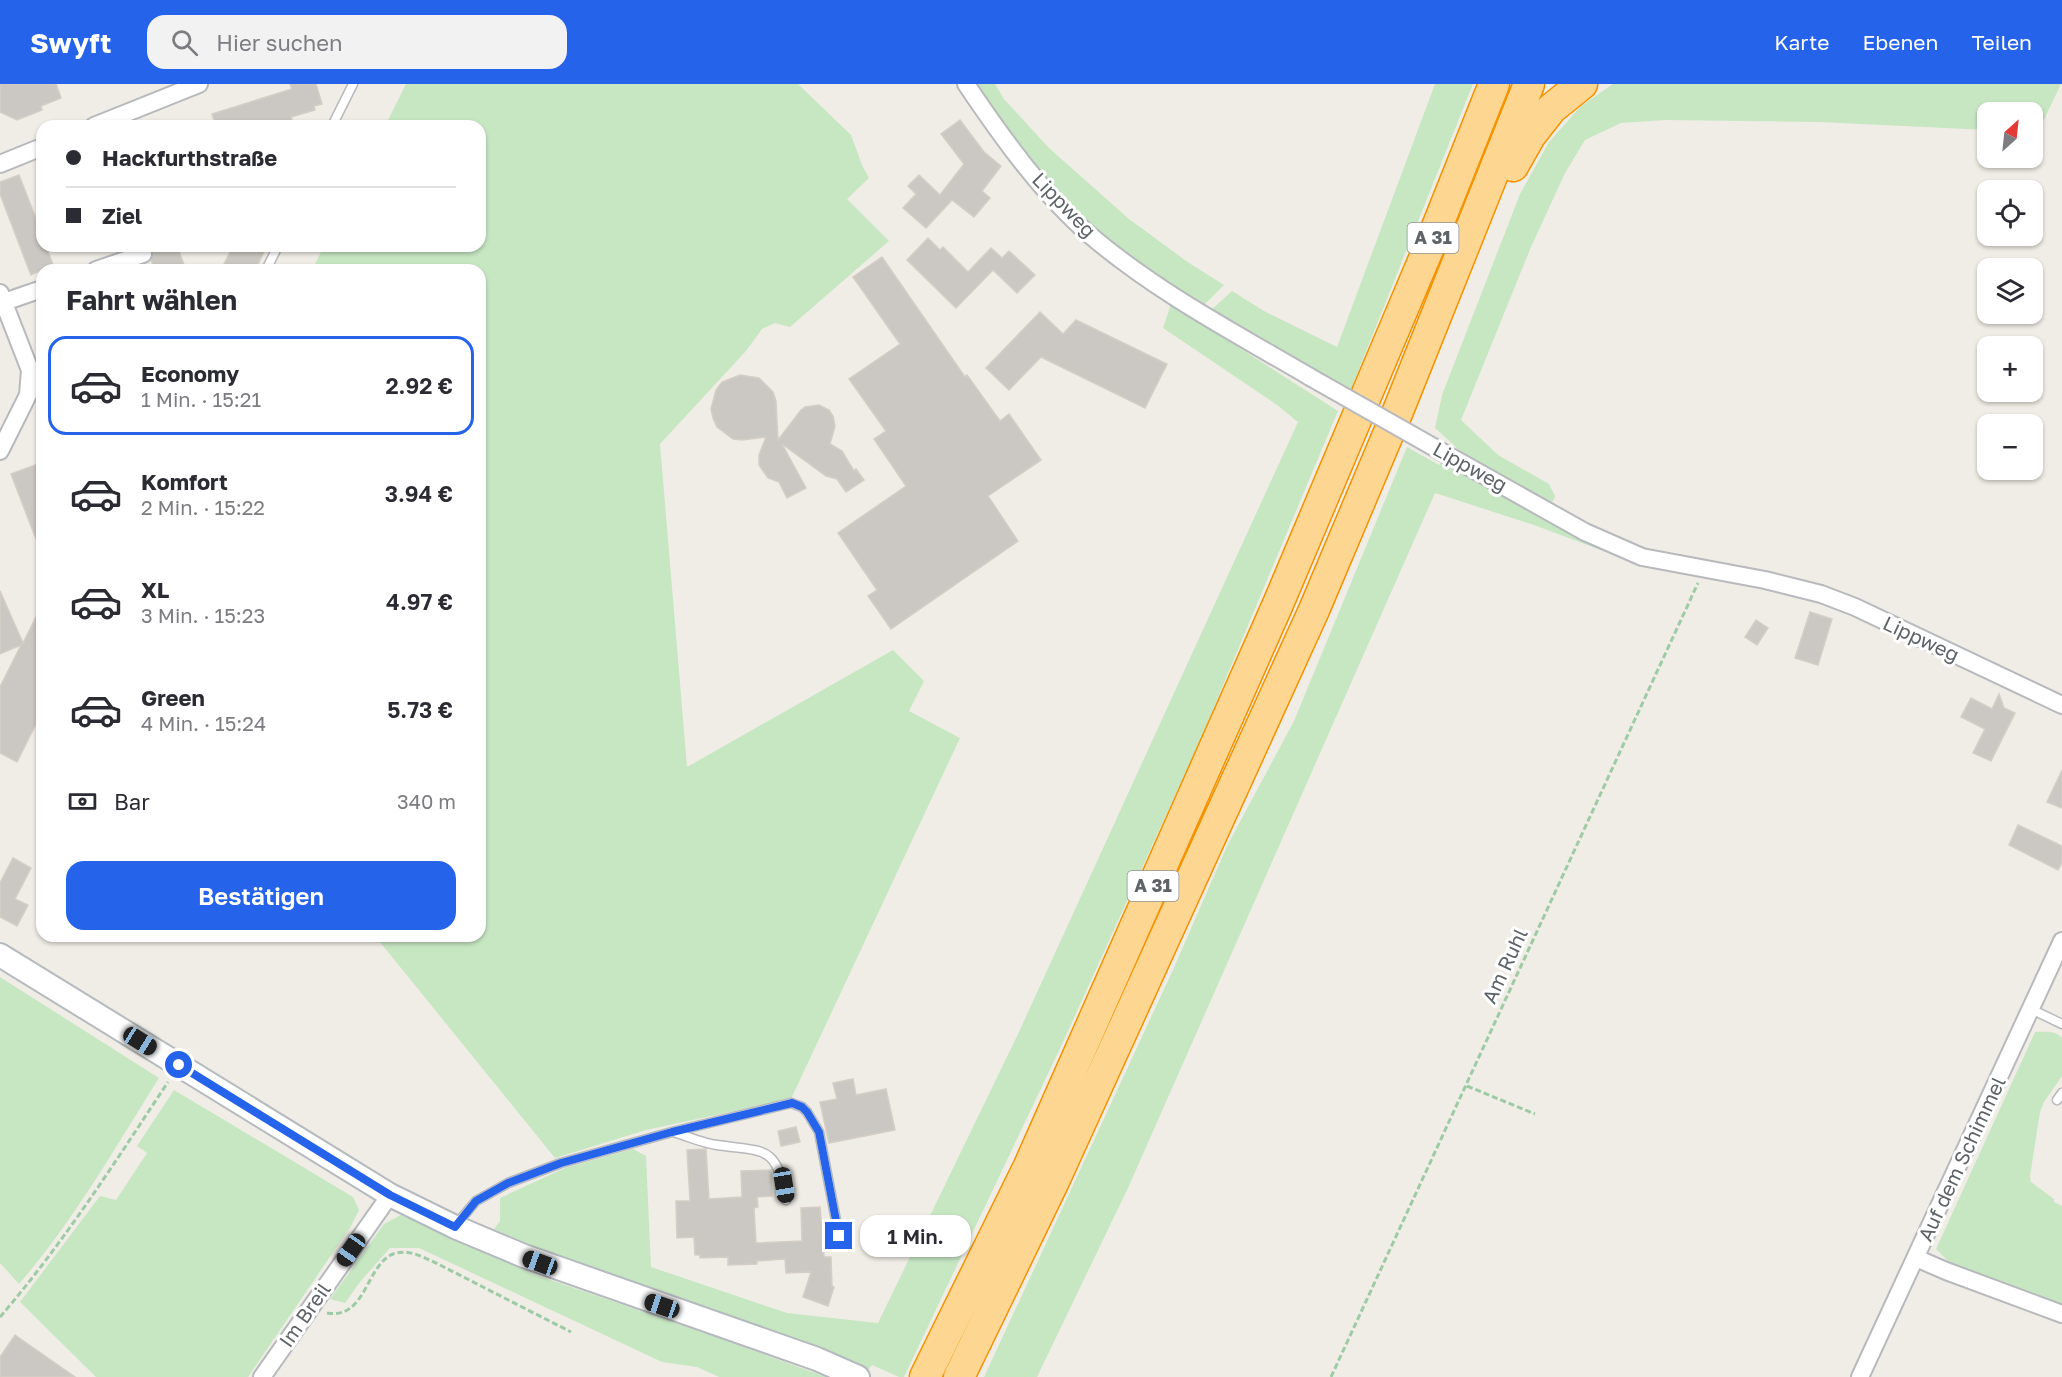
<!DOCTYPE html>
<html lang="de">
<head>
<meta charset="utf-8">
<style>
	:root { --surface:#fff; --page:#f2f2f3; --text:#2b2b33; --muted:#7c7c81; --line:#e1e1e2; --accent:#2563eb }
	body { margin:0; font-family:"Golos Text",sans-serif; background:var(--page); color:var(--text); height:100vh; display:flex; flex-direction:column; font-size:22px; white-space:nowrap }
	* { box-sizing:border-box; margin:0 }
	p { font-size:20px; color:var(--muted) }
	.icon { flex:none; width:33px; height:33px; fill:none; stroke:currentColor; stroke-width:2; stroke-linecap:round; stroke-linejoin:round }
	.map { position:relative; flex:1; overflow:hidden }
	.side { position:absolute; left:36px; top:180px; width:450px; height:678px; display:flex; flex-direction:column; background:var(--surface); border-radius:18px; box-shadow:0 2px 4px #0004 }
	.side>* { flex:none }
	.hud { position:absolute; left:36px; top:36px; width:450px; height:132px; border-radius:18px; box-shadow:0 2px 4px #0004; display:grid; align-content:center; height:132px; padding:0 30px; background:var(--surface) }
	.needle { width:39px; rotate:27deg }
	.controls { position:absolute; left:1977px; top:18px; display:grid; gap:12px }
	.controls a { display:grid; place-items:center; width:66px; height:66px; border-radius:12px; background:var(--surface); box-shadow:0 2px 4px #0004; font-size:30px }
	.end { position:absolute; width:27px; height:27px; margin:-14px; border:8px solid #2563eb; background:#fff; box-shadow:0 0 0 3px #fff }
	.from { border-radius:50% }
	.bubble { position:absolute; height:42px; border-radius:18px; background:var(--surface); box-shadow:0 2px 4px #0004; font-size:20px; font-weight:600; line-height:42px; text-align:center }
	.car { position:absolute; width:18px; height:36px; margin:-18px -9px; border-radius:8px; box-shadow:0 0 4px 2px #0007; background:linear-gradient(#222 24%,#8ab4d8 0 40%,#222 0 76%,#8ab4d8 0 86%,#222 0) }
	.hud b { display:flex; align-items:center; gap:21px; height:57px; font-size:22px }
	.hud b+b { border-top:2px solid var(--line) }
	.hud i { width:15px; height:15px; background:var(--text) }
	ul { padding:0; list-style:none }
	li { display:flex; align-items:center; gap:18px; height:99px; margin:0 12px 9px; padding:0 18px; border:3px solid transparent; border-radius:18px }
	li div { flex:1 }
	li b { display:block; font-size:22px }
	li em { font-style:normal; font-weight:600 }
	li.current { border-color:var(--accent) }
	li>.icon { width:54px; height:54px; stroke-width:1.5 }
	h2 { padding:0 30px; font-size:27px; line-height:72px }
	.pay { display:flex; align-items:center; gap:15px; height:66px; padding:0 30px; font-size:22px }
	.pay p { margin-inline-start:auto }
	.action { display:flex; gap:12px; margin-top:auto; padding:12px 30px }
	.action a { flex:1; height:69px; border-radius:18px; background:var(--accent); color:#fff; font-size:24px; font-weight:600; line-height:69px; text-align:center }
	header { display:flex; align-items:center; gap:36px; box-sizing:border-box; height:84px; padding:0 30px; background:var(--accent); color:#fff }
	header strong { font-size:28px }
	nav { display:flex; gap:33px; margin-inline-start:auto; font-size:21px }
	.search { width:420px; height:54px; background:var(--page); display:flex; align-items:center; gap:15px; box-sizing:border-box; padding:0 21px; border-radius:18px; color:var(--muted); font-size:22px }
	.map>svg:first-child { display:block }
	.green { fill:#c7e7c3 }
	.building { fill:#cbc8c3; stroke:#d5cec5; stroke-width:1.5 }
	.lines { fill:none; stroke-linecap:round; stroke-linejoin:round }
	.lane-casing { stroke:#b7b9bd; stroke-width:11 }
	.street-casing { stroke:#b7b9bd; stroke-width:20 }
	.secondary-casing { stroke:#b5babe; stroke-width:26 }
	.highway-casing { stroke:#f69200; stroke-width:33 }
	.path { stroke:#9dcba6; stroke-width:3; stroke-dasharray:6 3; stroke-linecap:butt }
	.lane { stroke:#fff; stroke-width:8 }
	.street { stroke:#fff; stroke-width:16 }
	.secondary { stroke:#fff; stroke-width:22 }
	.highway { stroke:#fdd791; stroke-width:30 }
	.street-bridge-casing { stroke:#b7b9bd; stroke-width:20; stroke-linecap:butt }
	.street-bridge { stroke:#fff; stroke-width:16 }
	.route { stroke:#2563eb; stroke-width:8 }
	.labels { text-anchor:middle; stroke-width:6; stroke-linejoin:round; paint-order:stroke }
	.shield { fill:#fff; stroke:#8e9295; stroke-width:1.5 }
	.shield-label { font-size:18px; font-weight:bold; fill:#5e6367 }
	.street-label { font-size:20px; fill:#5e6367; stroke:#fff }
</style>
</head>
<body>
<header>
<strong>Swyft</strong>
<div class="search"><svg class="icon" aria-label="search" viewBox="0 0 24 24"><circle cx="10" cy="10" r="6"/><path d="M15 15l6 6"/></svg>Hier suchen</div>
<nav><a>Karte</a><a>Ebenen</a><a>Teilen</a></nav>
</header>
<div class="map">
<svg width="2062" height="1293" viewBox="0 0 2062 1293">
	<rect width="100%" height="100%" fill="#f0ede6"/>
	<path class="green" d="M406 0H798L851 51 862 81 869 94 847 115 889 157 790 243 775 239 762 245 746 267 660 360 687 683 893 566 924 597 909 627 960 654 791 1015 646 1046 555 1074 375 852H480V186H312L324 162H480V42H385Z
		M975 0H995L1004 15 1049 64 1129 135 1189 179 1224 201 1205 220H1198C1159 195 1117 168 1084 135 1042 95 1007 48 975 0Z
		M1435 0H1473L1351 305 1313 284 1311 286 1210 227 1232 207 1264 227 1337 263Z
		M1613 0H2061L2038 48H2033L2032 28H1988L1987 46 1820 38 1665 36 1621 39 1585 56 1565 89 1531 163 1461 336 1498 371 1549 400 1555 412 1553 417 1545 420 1469 375 1435 344 1442 311 1520 110 1549 58 1581 22Z
		M1171 220 1338 327 1200 656 1064 956 904 1293H899L872 1281 867 1287 556 1173 494 1145 500 1137V1114L565 1084 633 1065 646 1072 651 1183 787 1229 878 1239 1018 950 1298 338 1277 321 1163 244Z
		M1407 363 1439 381 1443 377 1544 436 1606 468 1534 441 1435 409 1128 1104 1037 1293H984L1172 888 1227 762 1294 637Z
		M0 893 159 994C115 1064 73 1138 19 1200L0 1179Z
		M2035 948C2045 948 2055 946 2062 954V992L2044 1018 2040 1028 2030 1092 2031 1098 2054 1115V1118L2062 1122V1222L1952 1181 1936 1165Z
		M174 1006 353 1113 359 1126 351 1142 248 1293H96L20 1218 100 1112 116 1116 147 1069 137 1062Z
		M401 1131 429 1141 457 1157 536 1191 719 1254 826 1293H719L697 1283 662 1278 419 1164H390L360 1198 345 1219 330 1215 384 1140Z"/>
	<path class="building" d="M0 0H56L61 14 41 22 42 26 17 36 0 28Z
		M290 0H316L322 20 314 22 315 26 291 33 292 36 271 42H216L212 30 292 5Z
		M960 36 984 68 1001 82 982 107 990 114 974 133 952 116 926 144 903 124 916 110 908 102 919 91 940 111 964 80 941 50Z
		M19 91 42 150V162H46L55 186H42L31 191 29 186 0 110V98Z
		M928 154 940 166 943 163 968 188 991 164 1002 174 1009 167 1035 191 1017 209 993 186 956 224 907 176Z
		M150 162H177L186 186H155L151 176 153 167Z
		M233 162H267L255 186H221Z
		M882 173 965 293 967 291 1000 337 1009 330 1041 376 988 412 1018 457 891 545 868 512 877 506 838 449 906 402 874 355 886 347 849 295 900 260 853 193Z
		M1040 228 1063 250 1076 236 1167 280 1145 324 1041 273 1009 306 986 284Z
		M740 291 759 294 773 308 776 317 778 356 801 326 805 323 819 321 829 326 833 332 835 342 830 360 842 367 854 387 856 385 864 396 846 408 837 395 826 392 782 360 806 404 787 414 779 398 768 394 759 381V371L766 353 742 356 733 355 717 343 713 334 711 325 716 306 722 298Z
		M38 380 42 390 41 468 11 390Z
		M0 507 23 559 42 521V628L17 678 0 669V603L21 561 0 570Z
		M1810 528 1832 535 1818 581 1795 574Z
		M1756 536 1768 544 1757 561 1745 553Z
		M1999 610 2004 624 2015 629 1991 677 1973 669 1985 645 1961 633 1971 614 1992 625Z
		M2062 686V724L2047 718Z
		M2018 741 2062 762V778L2058 786 2009 761Z
		M13 774 31 784 15 815 28 821 17 842 0 833V799Z
		M853 995 856 1011 886 1005 895 1046 829 1059 820 1018 837 1015 833 999Z
		M796 1043 800 1058 781 1062 778 1047Z
		M706 1065 709 1115 742 1113 741 1087 771 1086 772 1112 757 1113 758 1123 754 1124 756 1159 802 1157 801 1124 820 1123 824 1173H831L832 1202 834 1203 828 1222 803 1213 811 1188 786 1189 785 1175 757 1177V1180L728 1181V1173L700 1174V1171H695L694 1153 677 1154 676 1117H690L687 1066Z
		M15 1251 75 1293H0V1273Z"/>
	<g class="lines">
		<g class="lane-casing">
			<path id="lane" d="M332 42 353 0
				M266 186 278 162
				M2031 925 2062 940
				M2057 1016 2062 1009
				M673 1048C687 1052 702 1059 717 1061 764 1068 777 1060 786 1116
				M455 1142 476 1117 508 1099 561 1079 672 1048 791 1019 802 1023 807 1028 819 1048 839 1152"/>
		</g>
		<g class="street-casing">
			<path id="street" d="M966 0C1001 52 1043 111 1091 152 1157 208 1235 249 1310 293
				M94 42 199 0
				M0 80 42 63
				M96 186 143 170
				M0 209 30 286 28 311 0 367
				M4 218 42 205
				M1444 369 1585 448 1642 473 1765 496 1821 510 1855 523 2062 621
				M1916 1174 1946 1187 2062 1230
				M262 1293 390 1111
				M1860 1293 2062 857"/>
		</g>
		<g class="secondary-casing">
			<path id="secondary" d="M0 871 390 1111 455 1143 524 1172 817 1275 858 1293"/>
		</g>
		<g class="highway-casing">
			<path id="highway" d="M1513 82 1530 52 1551 25 1582 0
				M925 1293 1029 1082 1278 520 1429 163 1494 0
				M959 1293 1054 1097 1314 526 1398 327 1529 0"/>
		</g>
		<path class="path" d="M1467 1002 1535 1030
			M327 1229C366 1236 366 1181 393 1170 408 1164 425 1174 438 1180L571 1248
			M0 1233C63 1160 115 1078 168 998
			M1331 1293 1698 499"/>
		<use href="#lane" class="lane"/>
		<use href="#street" class="street"/>
		<use href="#secondary" class="secondary"/>
		<use href="#highway" class="highway"/>
		<g class="street-bridge-casing">
			<path id="street-bridge" d="M1310 293 1444 369"/>
		</g>
		<use href="#street-bridge" class="street-bridge"/>
	</g>
	<g class="lines">
		<path class="route" d="M179 981 390 1111 455 1143 476 1117 508 1099 561 1079 672 1048 792 1019 802 1023 807 1028 819 1048 839 1152"/>
	</g>
	<g class="labels">
		<g class="shield">
			<rect x="1407.5" y="139" width="51" height="30" rx="4.5"/>
			<rect x="1127.5" y="787" width="51" height="30" rx="4.5"/>
		</g>
		<g class="shield-label">
			<text x="1433" y="160">A 31</text>
			<text x="1153" y="808">A 31</text>
		</g>
		<g class="street-label">
			<text transform="translate(1064 121) rotate(46)" y="7">Lippweg</text>
			<text transform="translate(1470 383) rotate(29)" y="7">Lippweg</text>
			<text transform="translate(1921 555) rotate(25)" y="7">Lippweg</text>
			<text transform="translate(1505 882) rotate(-65)" y="7">Am Ruhl</text>
			<text transform="translate(1962 1075) rotate(-65)" y="7">Auf dem Schimmel</text>
			<text transform="translate(305 1231) rotate(-55)" y="7">Im Breil</text>
		</g>
	</g>
</svg>
<div class="controls">
<a><svg class="needle" viewBox="-14 -14 28 28"><path d="M0-13l5 13h-10z" fill="#e53935"/><path d="M0 13l5-13h-10z" fill="#7c7c81"/></svg></a>
<a><svg class="icon" aria-label="locate" viewBox="0 0 24 24"><circle cx="12" cy="12" r="6"/><path d="M12 2v4M12 18v4M2 12h4M18 12h4"/></svg></a>
<a><svg class="icon" aria-label="layers" viewBox="0 0 24 24"><path d="M12 4l9 5-9 5-9-5zM3 14l9 5 9-5"/></svg></a>
<a>+</a>
<a>−</a>
</div>
<i class="end from" style="left:179px;top:981px"></i>
<i class="end" style="left:839px;top:1152px"></i>
<div class="bubble" style="left:860px;top:1131px;width:111px">1 Min.</div>
<i class="car" style="left:140px;top:957px;rotate:122deg"></i>
<i class="car" style="left:784px;top:1101px;rotate:171deg"></i>
<i class="car" style="left:351px;top:1166px;rotate:215deg"></i>
<i class="car" style="left:540px;top:1179px;rotate:290deg"></i>
<i class="car" style="left:662px;top:1222px;rotate:289deg"></i>
<div class="hud">
<b><i class="from"></i>Hackfurthstraße</b>
<b><i></i>Ziel</b>
</div>
<section class="side">
<h2>Fahrt wählen</h2>
<ul>
<li class="current"><svg class="icon" aria-label="car" viewBox="0 0 24 24"><path d="M5 17H2v-5l4-1 3-4h7l3 4 3 1v5h-3M9 17h6M6 11h13"/><circle cx="7" cy="17" r="2"/><circle cx="17" cy="17" r="2"/></svg><div><b>Economy</b><p>1 Min. · 15:21</p></div><em>2.92 €</em></li>
<li><svg class="icon" aria-label="car" viewBox="0 0 24 24"><path d="M5 17H2v-5l4-1 3-4h7l3 4 3 1v5h-3M9 17h6M6 11h13"/><circle cx="7" cy="17" r="2"/><circle cx="17" cy="17" r="2"/></svg><div><b>Komfort</b><p>2 Min. · 15:22</p></div><em>3.94 €</em></li>
<li><svg class="icon" aria-label="car" viewBox="0 0 24 24"><path d="M5 17H2v-5l4-1 3-4h7l3 4 3 1v5h-3M9 17h6M6 11h13"/><circle cx="7" cy="17" r="2"/><circle cx="17" cy="17" r="2"/></svg><div><b>XL</b><p>3 Min. · 15:23</p></div><em>4.97 €</em></li>
<li><svg class="icon" aria-label="car" viewBox="0 0 24 24"><path d="M5 17H2v-5l4-1 3-4h7l3 4 3 1v5h-3M9 17h6M6 11h13"/><circle cx="7" cy="17" r="2"/><circle cx="17" cy="17" r="2"/></svg><div><b>Green</b><p>4 Min. · 15:24</p></div><em>5.73 €</em></li>
</ul>
<div class="pay"><svg class="icon" aria-label="cash" viewBox="0 0 24 24"><path d="M3 7h18v10H3z"/><circle cx="12" cy="12" r="2"/></svg>Bar<p>340 m</p></div>
<div class="action"><a>Bestätigen</a></div>
</section>
</div>
</body>
</html>
